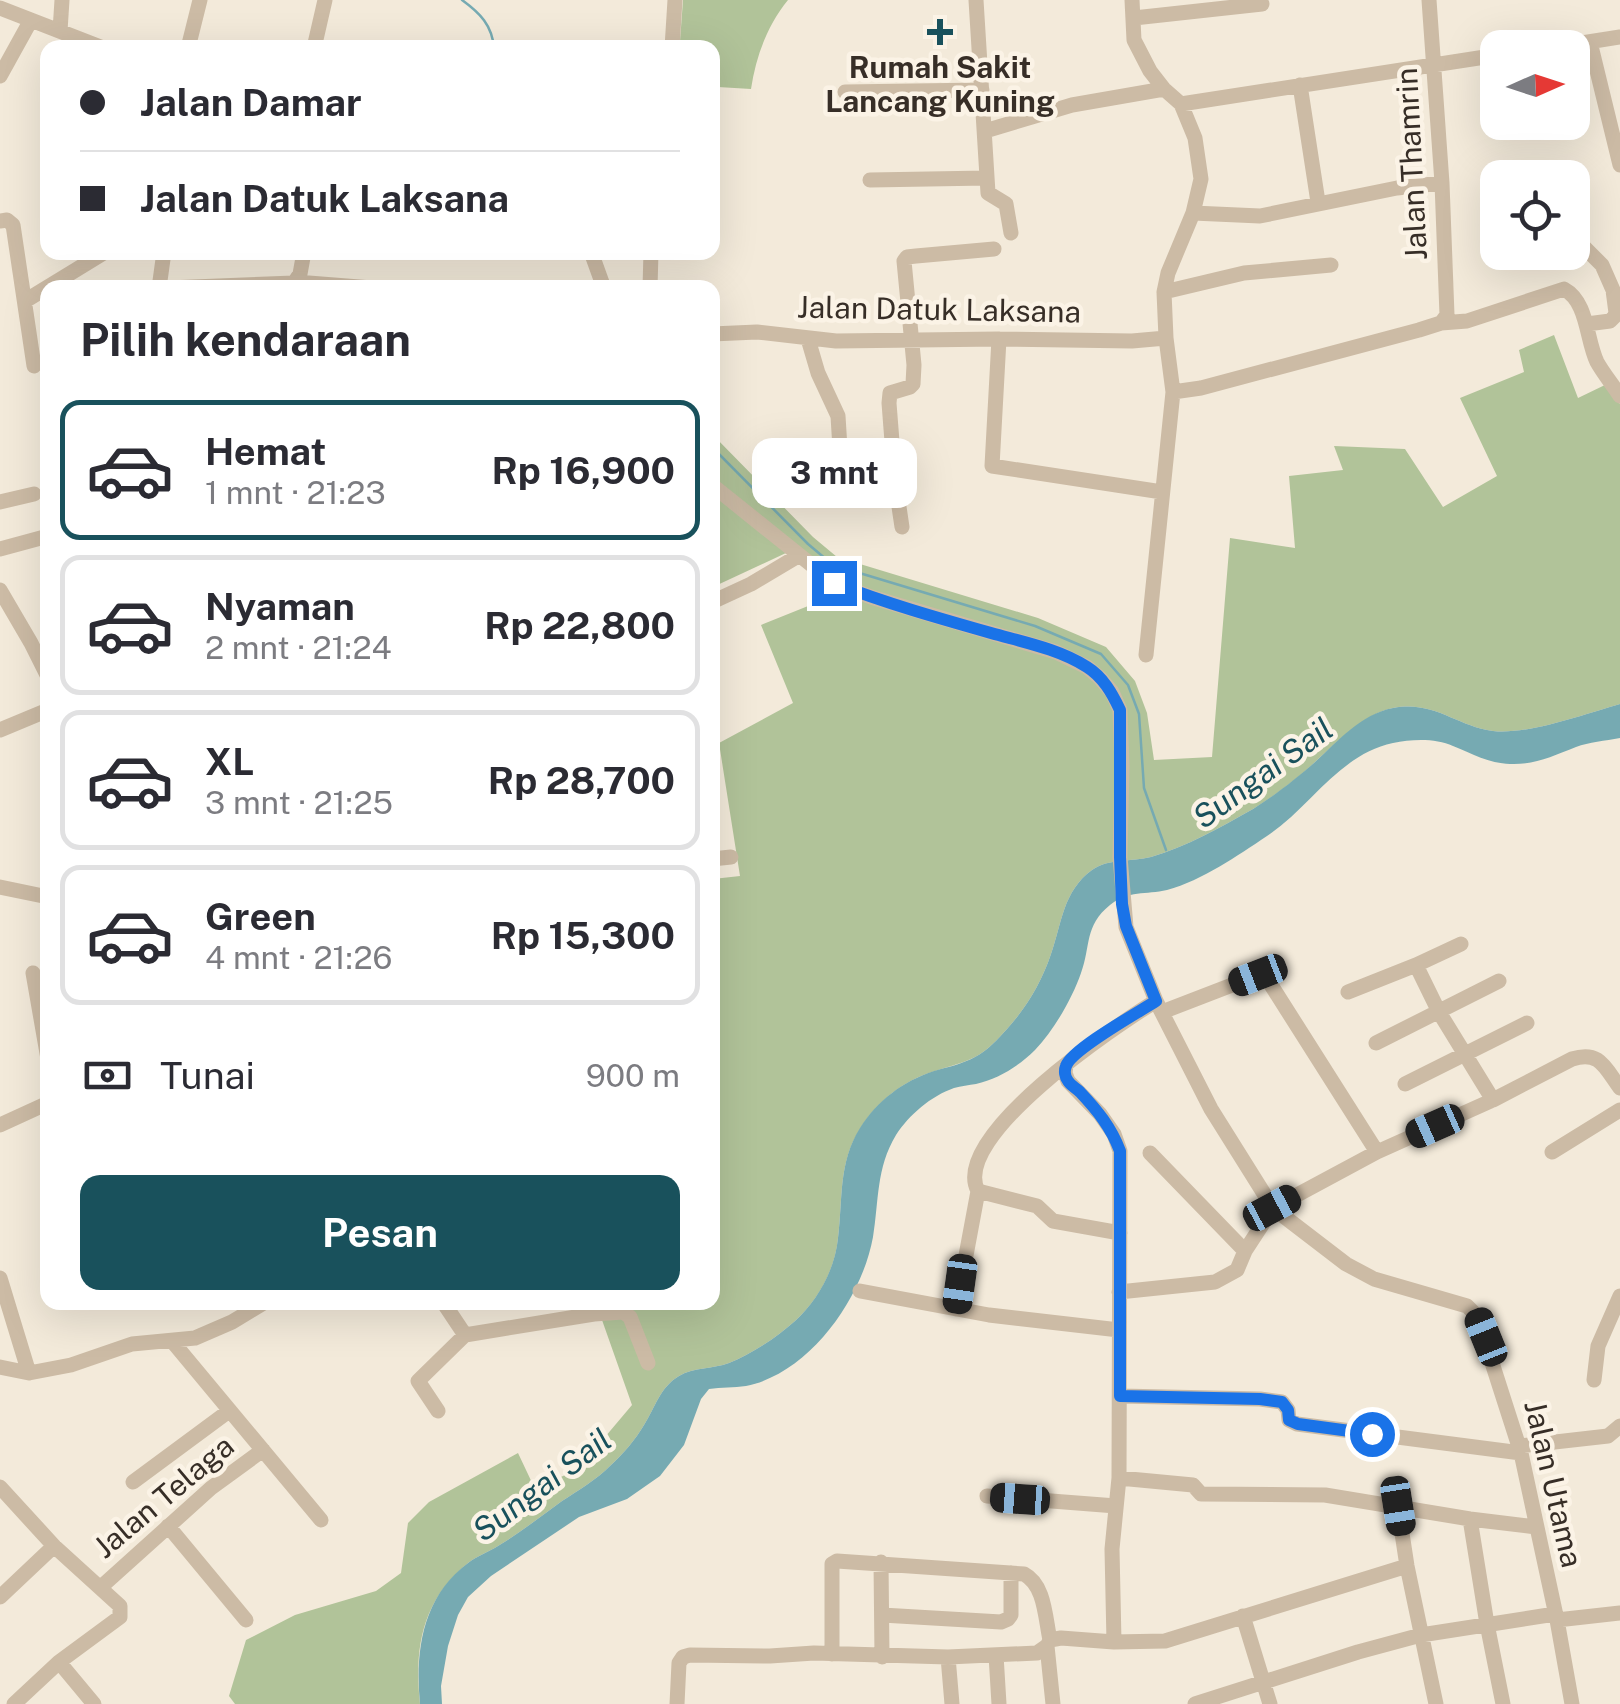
<!DOCTYPE html>
<html lang="id">
<head>
<meta charset="utf-8">
<style>
	:root { --surface:#fff; --page:#f2f2f3; --text:#2b2b33; --muted:#7c7c81; --line:#e1e1e2; --accent:#19515c }
	body { margin:0; font-family:"Public Sans",sans-serif; background:var(--page); color:var(--text); height:100vh; display:flex; flex-direction:column; font-size:38px; white-space:nowrap }
	* { box-sizing:border-box; margin:0 }
	p { font-size:32px; color:var(--muted) }
	.icon { flex:none; width:55px; height:55px; fill:none; stroke:currentColor; stroke-width:2; stroke-linecap:round; stroke-linejoin:round }
	.map { position:relative; flex:1; overflow:hidden }
	.details { position:absolute; left:40px; top:280px; width:680px; height:1030px; display:flex; flex-direction:column; background:var(--surface); border-radius:20px; box-shadow:0 10px 40px #0002 }
	.details>* { flex:none }
	.banner { position:absolute; left:40px; top:40px; width:680px; height:220px; border-radius:20px; box-shadow:0 10px 40px #0002; display:grid; align-content:center; height:220px; padding:0 40px; background:var(--surface) }
	.needle { width:65px; rotate:87deg }
	.tools { position:absolute; left:1480px; top:30px; display:grid; gap:20px }
	.tools a { display:grid; place-items:center; width:110px; height:110px; border-radius:20px; background:var(--surface); box-shadow:0 10px 40px #0002; font-size:50px }
	.end { position:absolute; width:45px; height:45px; margin:-22px; border:12px solid #1a73e8; background:#fff; box-shadow:0 0 0 5px #fff }
	.from { border-radius:50% }
	.bubble { position:absolute; height:70px; border-radius:20px; background:var(--surface); box-shadow:0 10px 40px #0002; font-size:32px; font-weight:700; line-height:70px; text-align:center }
	.car { position:absolute; width:30px; height:60px; margin:-30px -15px; border-radius:12px; box-shadow:0 0 8px 2px #0007; background:linear-gradient(#222 24%,#8ab4d8 0 40%,#222 0 76%,#8ab4d8 0 86%,#222 0) }
	.banner b { display:flex; align-items:center; gap:35px; height:95px; font-size:38px }
	.banner b+b { border-top:2px solid var(--line) }
	.banner i { width:25px; height:25px; background:var(--text) }
	ul { padding:0; list-style:none }
	li { display:flex; align-items:center; gap:30px; height:140px; margin:0 20px 15px; padding:0 20px; border:5px solid var(--line); border-radius:20px }
	li div { flex:1 }
	li b { display:block; font-size:38px }
	li em { font-style:normal; font-weight:700 }
	li.current { border-color:var(--accent) }
	li>.icon { width:90px; height:90px; stroke-width:1.5 }
	h2 { padding:0 40px; font-size:45px; line-height:120px }
	.pay { display:flex; align-items:center; gap:25px; height:110px; padding:0 40px; font-size:38px }
	.pay p { margin-inline-start:auto }
	.action { display:flex; gap:20px; margin-top:auto; padding:20px 40px }
	.action a { flex:1; height:115px; border-radius:20px; background:var(--accent); color:#fff; font-size:40px; font-weight:700; line-height:115px; text-align:center }
	.map>svg:first-child { display:block }
	.green { fill:#b1c399 }
	.water { fill:#76aab2 }
	.lines { fill:none; stroke-linecap:round; stroke-linejoin:round }
	.stream { stroke:#76aab2; stroke-width:2.5 }
	.minor { stroke:#ccbba5; stroke-width:15 }
	.route { stroke:#1a73e8; stroke-width:12 }
	.poi-dot { fill:#19515c; stroke:#fbf3e6; stroke-width:4 }
	.labels { text-anchor:middle; stroke-width:9; stroke-linejoin:round; paint-order:stroke }
	.poi-label { font-size:30px; font-weight:bold; fill:#372e27; stroke:#fbf3e6 }
	.street-label { font-size:30px; fill:#372e27; stroke:#fbf3e6 }
	.water-label { font-size:32px; font-style:italic; fill:#19515c; stroke:#fbf3e6 }
</style>
</head>
<body>
<div class="map">
<svg width="1620" height="1704" viewBox="0 0 1620 1704">
	<rect width="100%" height="100%" fill="#f3eada"/>
	<path class="green" d="M683 0H788C767 26 756 56 751 89L718 87 719 65 713 64 712 48 709 47V43L680 41Z
		M425 281 617 283 618 287 426 288Z
		M1554 335 1578 398 1607 384 1620 404V704C1585 714 1528 735 1493 731 1456 726 1434 700 1393 708 1365 713 1336 743 1315 762 1297 779 1274 796 1253 809 1221 827 1186 847 1151 857 1131 862 1109 858 1092 870 1063 891 1062 923 1051 954 1042 981 1027 1007 1007 1029 998 1039 987 1051 975 1057 959 1065 942 1068 926 1074 899 1084 874 1105 860 1129 838 1163 843 1199 838 1238 835 1270 818 1300 795 1321 777 1337 752 1354 729 1363 713 1369 694 1367 679 1376 660 1387 655 1408 644 1425 635 1440 624 1453 611 1465 596 1480 579 1490 562 1501 541 1516 520 1533 498 1546 488 1552 477 1556 468 1563 422 1600 414 1648 420 1704H235L229 1696 246 1640 295 1615 376 1591 401 1573 408 1523 429 1502 518 1453 535 1489 578 1469 632 1405 596 1303 712 1302 713 879 740 876 719 743 793 703 761 625 838 594 786 553 713 587V435L813 537 837 557 1038 618 1106 647 1135 681 1147 713 1154 760 1212 757 1230 538 1295 548 1289 476 1343 470 1334 446 1405 449 1443 507 1497 476 1460 398 1524 372 1519 350Z"/>
	<path class="water" d="M1620 704V738C1605 741 1589 742 1576 747 1553 756 1535 765 1510 764 1488 763 1473 754 1453 746 1436 738 1412 739 1393 743 1338 755 1311 807 1267 836 1237 856 1203 880 1167 890 1146 895 1128 890 1110 905 1084 926 1091 946 1081 973 1072 999 1054 1030 1035 1050 1019 1066 998 1079 976 1084 969 1085 961 1086 954 1088 931 1096 909 1115 896 1135 876 1168 879 1201 873 1237 862 1298 810 1373 746 1386 734 1388 721 1387 709 1389L701 1399 684 1445 660 1476 627 1499 579 1517 491 1576 468 1597 458 1615 448 1646 441 1686 442 1704H420C415 1652 422 1597 468 1563 477 1556 488 1552 498 1546 520 1533 541 1516 562 1501 579 1490 596 1480 611 1465 624 1453 635 1440 644 1425 655 1408 660 1387 679 1376 694 1367 713 1369 729 1363 752 1354 777 1337 795 1321 818 1300 835 1269 838 1238 843 1199 838 1163 860 1128 877 1101 903 1081 934 1071 948 1067 962 1064 975 1057 987 1051 998 1039 1007 1029 1027 1007 1042 981 1051 954 1062 923 1063 891 1092 870 1109 858 1131 862 1151 857 1186 847 1221 827 1253 809 1274 796 1297 778 1315 762 1338 741 1361 714 1393 708 1434 700 1456 726 1493 731 1528 735 1585 714 1620 704Z"/>
	<g class="lines">
		<path class="stream" d="M462 0C480 13 492 25 494 48
			M712 447 808 544 833 565 1035 626 1101 654 1128 685 1139 714 1144 788 1166 850"/>
		<path class="minor" d="M976 0 988 193 1006 204 1011 233
			M1132 0 1134 40 1150 71 1164 89 1181 104 1195 138 1201 179 1193 213 1168 273 1164 292 1166 338 1173 392 1146 655
			M0 8 103 48
			M1134 18 1262 4
			M60 31 62 0
			M1590 42 1620 165
			M188 48 200 0
			M314 48 325 0
			M672 48 675 0
			M1550 48 1620 37
			M0 76 31 20
			M1300 85 1318 202
			M845 92 982 90
			M1181 104 1498 55
			M985 131 1072 105 1164 89
			M870 180 987 178
			M1193 213 1260 216 1397 188 1442 183
			M0 221 7 220 13 225 34 366
			M1572 224 1577 240 1602 265 1613 290 1616 313 1614 317 1610 321 1587 324
			M591 252 604 288
			M296 282 372 288
			M159 288 164 252
			M168 288 294 283 300 274 304 252
			M650 288 651 252
			M1164 292 1244 273 1331 265
			M25 301 105 252
			M1441 323 1467 321 1564 289C1588 302 1586 339 1597 362 1603 373 1613 385 1620 396
			M712 334 757 332 836 341 999 339 1132 341 1166 338
			M808 339 818 373 838 416 843 497
			M999 339 992 466 1162 492
			M1173 392 1201 388 1419 330 1441 323 1447 315 1442 183 1429 0
			M712 485 834 583 871 597 1056 652 1087 667 1100 678 1112 692 1120 710 1122 766 1120 857 1126 927 1156 1001 1211 1109 1273 1208 1346 1264 1374 1279 1467 1306 1477 1316 1521 1453 1557 1620 1572 1704
			M0 502 34 494
			M902 527 895 480 889 403 890 393 910 387 913 384 914 365 904 261 907 257 916 256 994 249
			M0 549 48 536
			M0 590 31 643 48 677
			M712 602 751 584 798 556
			M0 730 48 710
			M712 859 731 857
			M0 887 48 897
			M1461 944 1416 965 1439 1012 1493 1100
			M33 973 48 1059
			M1348 992 1416 965
			M1162 1012 1258 975 1266 977 1377 1152
			M1376 1043 1499 981
			M1066 1065 1065 1073 1068 1081 1100 1114 1114 1134 1120 1151 1119 1478 1112 1549 1114 1642 1165 1641 1407 1566
			M1405 1084 1527 1023
			M0 1125 48 1103
			M1552 1152 1620 1110
			M1150 1153 1245 1251
			M1120 1233 1053 1221 1037 1206 978 1191C949 1137 1117 1025 1156 1001
			M0 1278 29 1373
			M860 1291 989 1315 1119 1330
			M1119 1292 1215 1282 1237 1270 1245 1251 1273 1208 1377 1152 1493 1100 1572 1059C1600 1050 1605 1068 1620 1088
			M443 1302 465 1335
			M956 1309 978 1191
			M172 1341 321 1520
			M0 1367 29 1373 71 1365 132 1344 195 1338 232 1322 265 1302
			M1594 1380 1598 1346 1620 1296
			M1120 1396 1260 1399 1282 1402 1288 1410 1289 1420 1297 1424 1521 1453
			M438 1411 418 1381 465 1335 594 1314 623 1312 630 1317 648 1363
			M1519 1446 1608 1436 1620 1426
			M1119 1478 1193 1485 1201 1494 1325 1495 1470 1519 1536 1527
			M133 1482 229 1411
			M0 1487 54 1546 120 1606V1617L59 1662 14 1704
			M987 1496 1116 1506
			M1398 1507 1407 1566 1436 1704
			M1470 1519 1487 1624 1503 1704
			M168 1526 246 1620
			M881 1562 882 1657
			M101 1587 211 1488 263 1450
			M0 1597 54 1546
			M882 1615 1001 1622 1008 1619 1011 1615V1573
			M1243 1616 1270 1704
			M1557 1620 1620 1613
			M832 1654V1564L837 1561 1024 1574C1045 1585 1045 1617 1050 1640
			M996 1655 999 1704
			M948 1657 952 1704
			M59 1662 94 1704
			M677 1704 679 1663 683 1657 690 1655 770 1656 814 1653 948 1657 1037 1653 1047 1646
			M1053 1704 1047 1646 1050 1640 1061 1638 1114 1642
			M1195 1704 1358 1652 1421 1635 1555 1614"/>
	</g>
	<g class="lines">
		<path class="route" d="M834 583C885 603 938 618 991 633 1023 642 1059 649 1087 667 1103 677 1112 693 1120 710V857L1122 904 1126 926 1156 1001C1139 1012 1072 1049 1066 1066 1064 1071 1065 1077 1068 1081 1071 1086 1076 1088 1080 1092 1097 1110 1111 1127 1120 1151V1396L1260 1399 1282 1402 1288 1410 1289 1420 1298 1424 1372 1434"/>
	</g>
	<path class="poi-dot" d="M935 17h10v10h10v10h-10v10h-10v-10h-10v-10h10z"/>
	<g class="labels">
		<g class="poi-label">
			<text x="940" y="78">Rumah Sakit<tspan x="940" dy="34">Lancang Kuning</tspan></text>
		</g>
		<g class="street-label">
			<text transform="translate(1412 164) rotate(-93)" y="10">Jalan Thamrin</text>
			<text transform="translate(939 310) rotate(1)" y="10">Jalan Datuk Laksana</text>
			<text transform="translate(1553 1484) rotate(77)" y="10">Jalan Utama</text>
			<text transform="translate(164 1497) rotate(-40)" y="10">Jalan Telaga</text>
		</g>
		<g class="water-label">
			<text transform="translate(1263 773) rotate(-36)" y="11">Sungai Sail</text>
			<text transform="translate(542 1485) rotate(-37)" y="11">Sungai Sail</text>
		</g>
	</g>
</svg>
<div class="tools">
<a><svg class="needle" viewBox="-14 -14 28 28"><path d="M0-13l5 13h-10z" fill="#e53935"/><path d="M0 13l5-13h-10z" fill="#7c7c81"/></svg></a>
<a><svg class="icon" aria-label="locate" viewBox="0 0 24 24"><circle cx="12" cy="12" r="6"/><path d="M12 2v4M12 18v4M2 12h4M18 12h4"/></svg></a>
</div>
<i class="end from" style="left:1372px;top:1434px"></i>
<i class="end" style="left:834px;top:583px"></i>
<div class="bubble" style="left:752px;top:438px;width:165px">3 mnt</div>
<i class="car" style="left:1258px;top:975px;rotate:249deg"></i>
<i class="car" style="left:1435px;top:1126px;rotate:246deg"></i>
<i class="car" style="left:1272px;top:1208px;rotate:62deg"></i>
<i class="car" style="left:960px;top:1284px;rotate:188deg"></i>
<i class="car" style="left:1486px;top:1337px;rotate:338deg"></i>
<i class="car" style="left:1020px;top:1499px;rotate:274deg"></i>
<i class="car" style="left:1398px;top:1506px;rotate:171deg"></i>
<div class="banner">
<b><i class="from"></i>Jalan Damar</b>
<b><i></i>Jalan Datuk Laksana</b>
</div>
<section class="details">
<h2>Pilih kendaraan</h2>
<ul>
<li class="current"><svg class="icon" aria-label="car" viewBox="0 0 24 24"><path d="M5 17H2v-5l4-1 3-4h7l3 4 3 1v5h-3M9 17h6M6 11h13"/><circle cx="7" cy="17" r="2"/><circle cx="17" cy="17" r="2"/></svg><div><b>Hemat</b><p>1 mnt · 21:23</p></div><em>Rp 16,900</em></li>
<li><svg class="icon" aria-label="car" viewBox="0 0 24 24"><path d="M5 17H2v-5l4-1 3-4h7l3 4 3 1v5h-3M9 17h6M6 11h13"/><circle cx="7" cy="17" r="2"/><circle cx="17" cy="17" r="2"/></svg><div><b>Nyaman</b><p>2 mnt · 21:24</p></div><em>Rp 22,800</em></li>
<li><svg class="icon" aria-label="car" viewBox="0 0 24 24"><path d="M5 17H2v-5l4-1 3-4h7l3 4 3 1v5h-3M9 17h6M6 11h13"/><circle cx="7" cy="17" r="2"/><circle cx="17" cy="17" r="2"/></svg><div><b>XL</b><p>3 mnt · 21:25</p></div><em>Rp 28,700</em></li>
<li><svg class="icon" aria-label="car" viewBox="0 0 24 24"><path d="M5 17H2v-5l4-1 3-4h7l3 4 3 1v5h-3M9 17h6M6 11h13"/><circle cx="7" cy="17" r="2"/><circle cx="17" cy="17" r="2"/></svg><div><b>Green</b><p>4 mnt · 21:26</p></div><em>Rp 15,300</em></li>
</ul>
<div class="pay"><svg class="icon" aria-label="cash" viewBox="0 0 24 24"><path d="M3 7h18v10H3z"/><circle cx="12" cy="12" r="2"/></svg>Tunai<p>900 m</p></div>
<div class="action"><a>Pesan</a></div>
</section>
</div>
</body>
</html>
